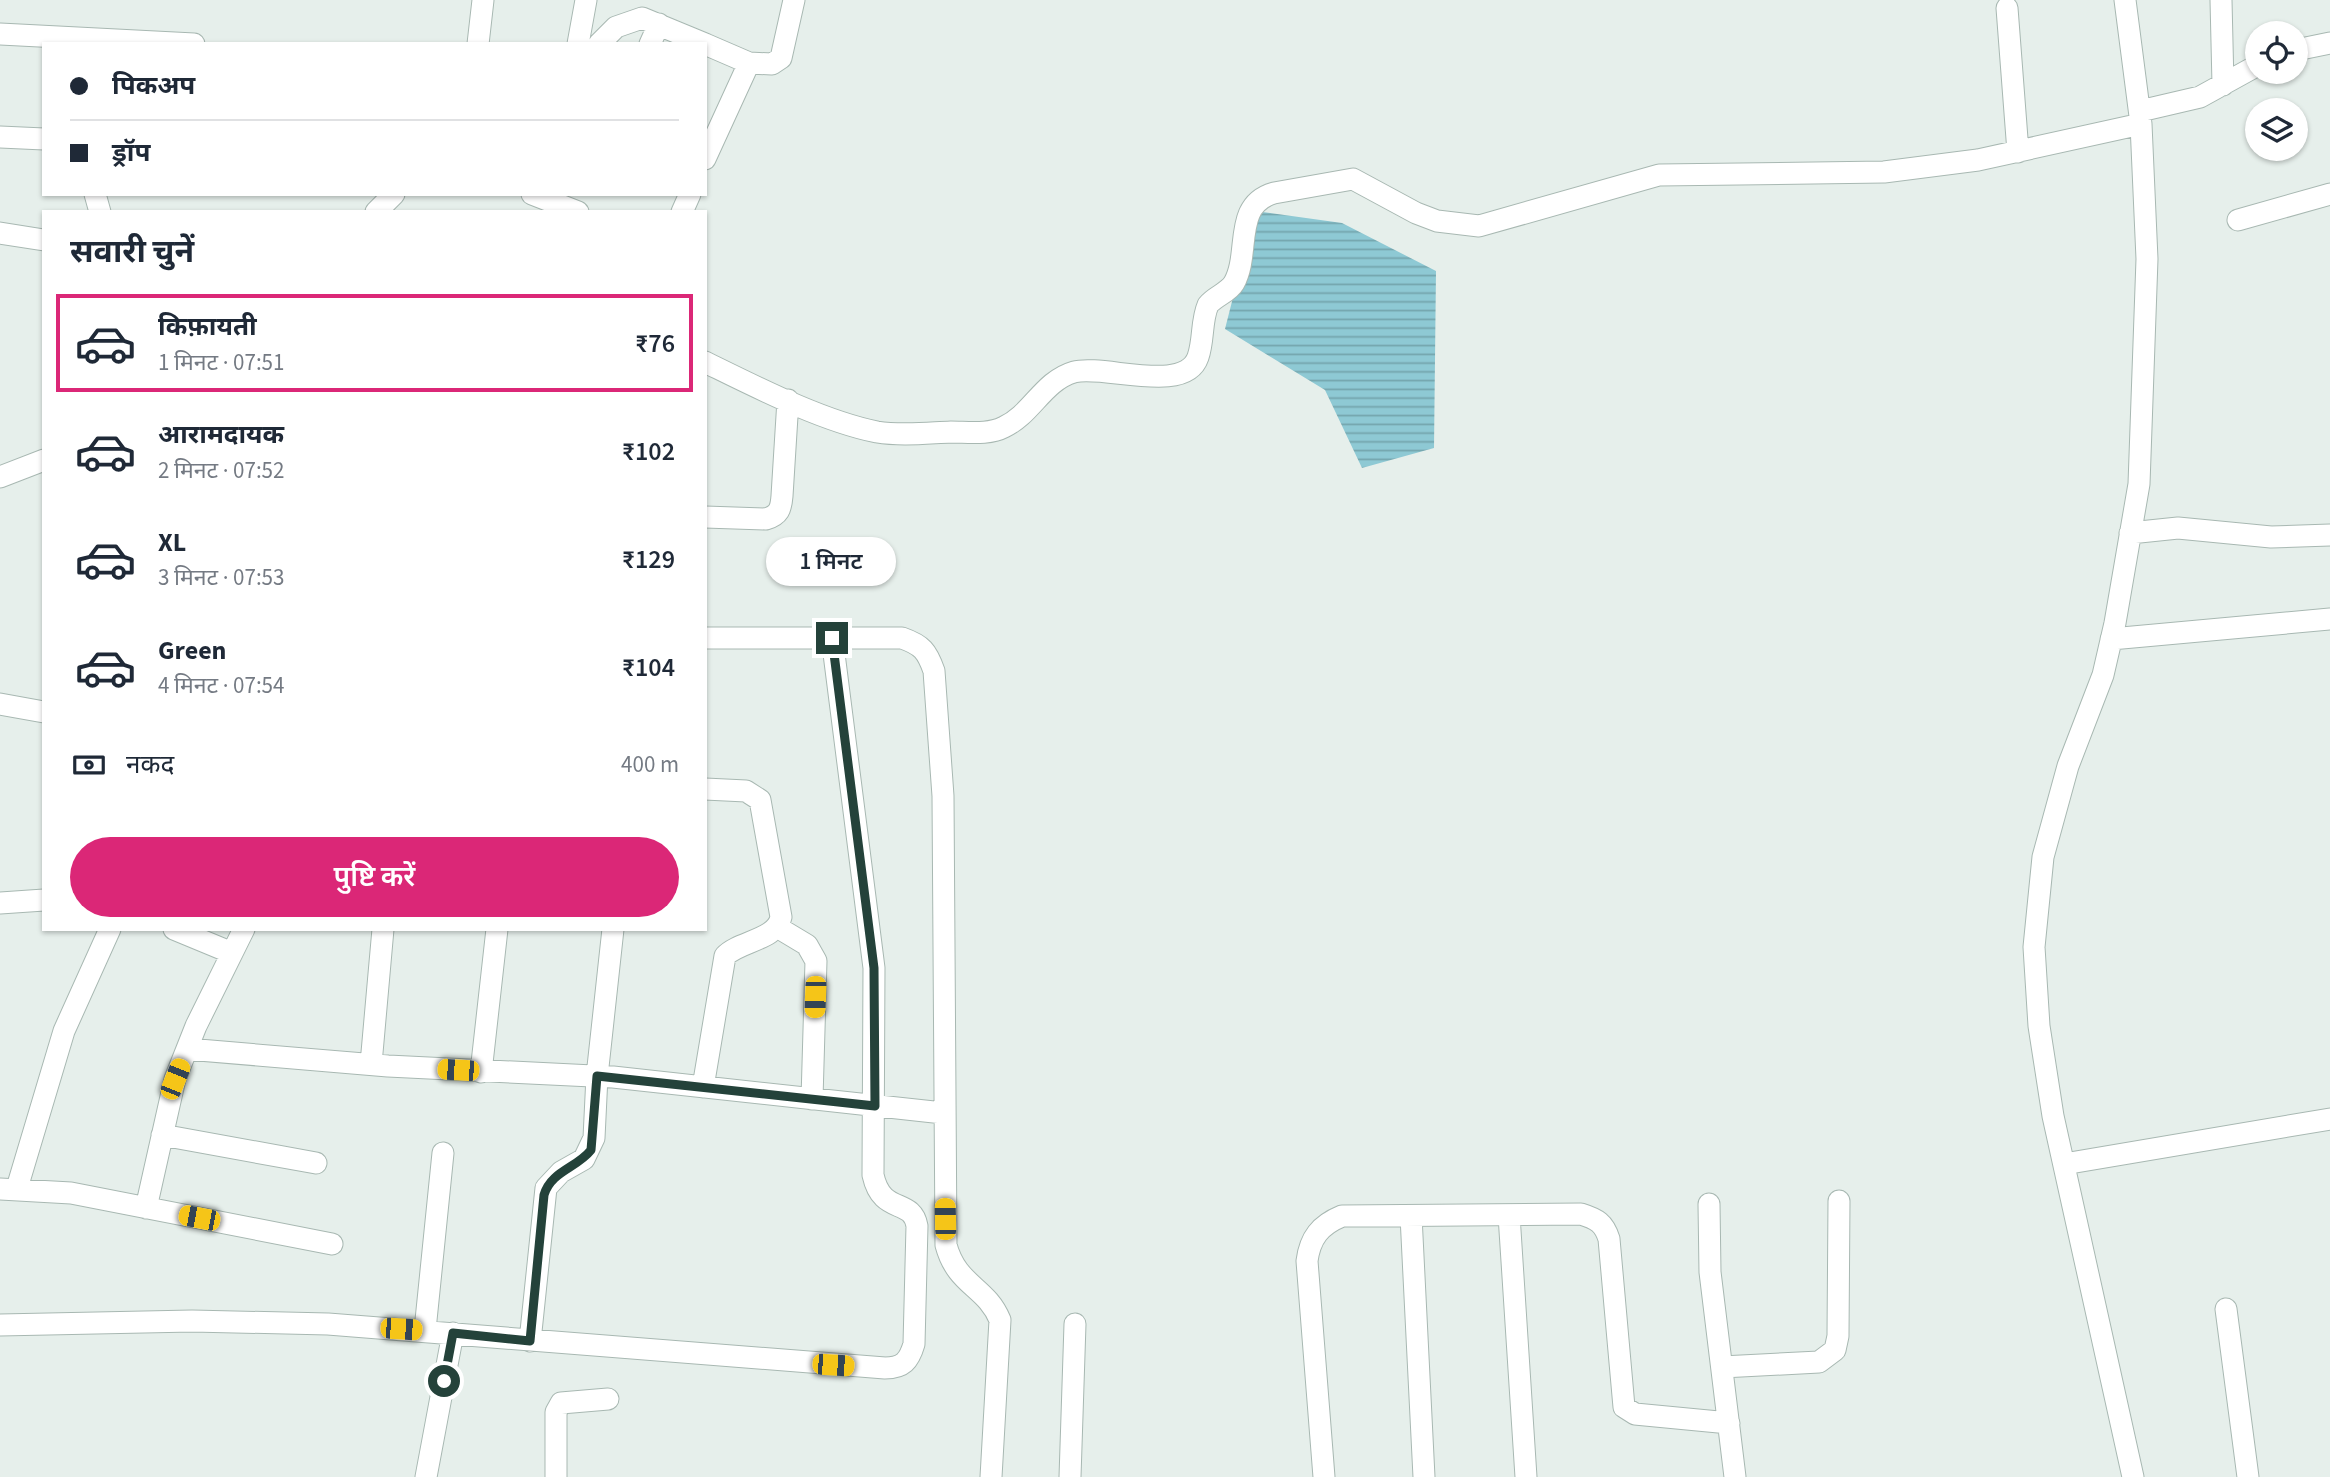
<!DOCTYPE html>
<html lang="hi">
<head>
<meta charset="utf-8">
<style>
	:root { --surface:#fff; --page:#f6f6f7; --text:#1f2937; --muted:#747a83; --line:#e0e1e3; --accent:#db2777 }
	body { margin:0; font-family:"Source Sans 3","Noto Sans Devanagari",sans-serif; background:var(--page); color:var(--text); height:100vh; display:flex; flex-direction:column; font-size:26px; white-space:nowrap }
	* { box-sizing:border-box; margin:0 }
	p { font-size:23px; color:var(--muted) }
	.icon { flex:none; width:38px; height:38px; fill:none; stroke:currentColor; stroke-width:2; stroke-linecap:round; stroke-linejoin:round }
	.map { position:relative; flex:1; overflow:hidden }
	.details { position:absolute; left:42px; top:210px; width:665px; height:721px; display:flex; flex-direction:column; background:var(--surface); border-radius:0px; box-shadow:0 2px 5px #0004 }
	.details>* { flex:none }
	.hud { position:absolute; left:42px; top:42px; width:665px; height:154px; border-radius:0px; box-shadow:0 2px 5px #0004; display:grid; align-content:center; height:154px; padding:0 28px; background:var(--surface) }
	.controls { position:absolute; left:2245px; top:21px; display:grid; gap:14px }
	.controls a { display:grid; place-items:center; width:63px; height:63px; border-radius:50%; background:var(--surface); box-shadow:0 2px 5px #0004; font-size:35px }
	.end { position:absolute; width:32px; height:32px; margin:-16px; border:9px solid #24423a; background:#fff; box-shadow:0 0 0 4px #fff }
	.from { border-radius:50% }
	.bubble { position:absolute; height:49px; border-radius:24px; background:var(--surface); box-shadow:0 2px 5px #0004; font-size:23px; font-weight:600; line-height:49px; text-align:center }
	.car { position:absolute; width:21px; height:42px; margin:-21px -10px; border-radius:9px; box-shadow:0 0 5px 2px #0007; background:linear-gradient(#f5c518 24%,#345 0 40%,#f5c518 0 76%,#345 0 86%,#f5c518 0) }
	.hud b { display:flex; align-items:center; gap:24px; height:66px; font-size:26px }
	.hud b+b { border-top:2px solid var(--line) }
	.hud i { width:18px; height:18px; background:var(--text) }
	ul { padding:0; list-style:none }
	li { display:flex; align-items:center; gap:21px; height:98px; margin:0 14px 10px; padding:0 14px; border:4px solid transparent; border-radius:0px }
	li div { flex:1 }
	li b { display:block; font-size:26px }
	li em { font-style:normal; font-weight:600 }
	li.selected { border-color:var(--accent) }
	li>.icon { width:63px; height:63px; stroke-width:1.5 }
	h2 { padding:0 28px; font-size:32px; line-height:84px }
	.pay { display:flex; align-items:center; gap:18px; height:77px; padding:0 28px; font-size:26px }
	.pay p { margin-inline-start:auto }
	.action { display:flex; gap:14px; margin-top:auto; padding:14px 28px }
	.action a { flex:1; height:80px; border-radius:42px; background:var(--accent); color:#fff; font-size:28px; font-weight:600; line-height:80px; text-align:center }
	.map>svg:first-child { display:block }
	.water { fill:url(#water-rules) }
	.lines { fill:none; stroke-linecap:round; stroke-linejoin:round }
	.street-casing { stroke:#a8b8b2; stroke-width:23 }
	.street { stroke:#fff; stroke-width:21 }
	.route { stroke:#24423a; stroke-width:9 }
</style>
</head>
<body>
<div class="map">
<svg width="2330" height="1477" viewBox="0 0 2330 1477">
	<defs>
		<pattern id="water-rules" width="6" height="5" patternUnits="userSpaceOnUse" patternTransform="scale(1.75)"><rect width="6" height="5" fill="#8ec9d4"/><path d="M0 2.5h6" fill="none" stroke="#74a5ad"/></pattern>
	</defs>
	<rect width="100%" height="100%" fill="#e6efeb"/>
	<path class="water" d="M1255 211 1342 223 1436 271 1434 448 1362 468 1325 390 1225 329Z"/>
	<g class="lines">
		<g class="street-casing">
			<path id="street" d="M2125 0 2141 124 2147 259 2139 484 2115 623 2103 675 2068 766 2043 857 2034 947 2039 1026 2053 1116 2133 1477
				M2221 0 2223 85
				M2007 8 2018 152
				M0 34 194 44
				M478 44 483 0
				M578 44 586 0
				M599 44 616 27 642 18 705 44
				M650 44 659 24
				M705 44 749 63 772 64 781 58 794 0
				M2296 50 2330 43
				M2140 111 2200 97 2258 65
				M0 137 44 139
				M705 159 749 63
				M95 194 100 212
				M532 194 578 212
				M376 212 394 194
				M682 212 690 194
				M2238 220 2330 194
				M0 233 44 240
				M705 362C756 387 822 421 877 432 901 436 927 433 951 432 968 432 989 435 1004 427 1032 414 1043 381 1074 372 1104 364 1185 395 1198 357 1204 340 1201 321 1208 305 1215 296 1228 293 1234 283 1251 253 1232 205 1274 193L1353 179 1416 213 1437 221 1479 226 1659 175 1884 172 1978 160 2141 124
				M0 477 44 460
				M705 517 766 519C779 515 781 509 782 496L788 400
				M2130 533 2178 528 2271 537 2330 535
				M705 638H902C922 645 927 651 934 671L943 796 946 1245C957 1286 986 1286 1000 1320L991 1477
				M2111 639 2330 619
				M0 704 44 712
				M0 903 44 900
				M777 927 807 945 816 961 812 1099
				M174 929 232 953
				M187 1049 388 1066 613 1077 943 1113
				M371 1064 383 929
				M481 1072 497 929
				M703 1087 725 956C739 941 777 940 781 917L760 800 746 791 705 789
				M162 1135 316 1163
				M2064 1164 2330 1119
				M17 1188 64 1031 110 929
				M0 1189 71 1193 332 1244
				M1709 1204 1710 1272 1735 1477
				M146 1208 175 1079 196 1026 244 929
				M1509 1215 1526 1477
				M1411 1216 1424 1477
				M2226 1309 2248 1477
				M0 1325 192 1321 328 1324 885 1368C903 1368 909 1361 914 1344L917 1226C912 1197 882 1216 873 1175L874 968 832 638
				M425 1330 443 1153
				M530 1341 546 1188 561 1172 584 1159 594 1138 597 1076 613 929
				M1722 1367 1819 1362 1835 1350 1838 1336 1839 1201
				M426 1477 453 1333
				M556 1477V1412L561 1403 608 1399
				M1070 1477 1075 1324
				M1324 1477 1307 1261C1310 1238 1320 1225 1342 1216L1581 1214C1597 1219 1604 1223 1609 1239L1624 1407 1635 1414 1729 1423"/>
		</g>
		<use href="#street" class="street"/>
	</g>
	<g class="lines">
		<path class="route" d="M444 1381 453 1333 530 1341 544 1195C551 1171 577 1168 591 1150L597 1076 875 1106 874 968 832 638"/>
	</g>
</svg>
<div class="controls">
<a><svg class="icon" aria-label="locate" viewBox="0 0 24 24"><circle cx="12" cy="12" r="6"/><path d="M12 2v4M12 18v4M2 12h4M18 12h4"/></svg></a>
<a><svg class="icon" aria-label="layers" viewBox="0 0 24 24"><path d="M12 4l9 5-9 5-9-5zM3 14l9 5 9-5"/></svg></a>
</div>
<i class="end from" style="left:444px;top:1381px"></i>
<i class="end" style="left:832px;top:638px"></i>
<div class="bubble" style="left:766px;top:537px;width:130px">1 मिनट</div>
<i class="car" style="left:815px;top:997px;rotate:182deg"></i>
<i class="car" style="left:458px;top:1070px;rotate:273deg"></i>
<i class="car" style="left:175px;top:1079px;rotate:22deg"></i>
<i class="car" style="left:199px;top:1218px;rotate:281deg"></i>
<i class="car" style="left:945px;top:1219px;rotate:359deg"></i>
<i class="car" style="left:401px;top:1329px;rotate:94deg"></i>
<i class="car" style="left:833px;top:1365px;rotate:94deg"></i>
<div class="hud">
<b><i class="from"></i>पिकअप</b>
<b><i></i>ड्रॉप</b>
</div>
<section class="details">
<h2>सवारी चुनें</h2>
<ul>
<li class="selected"><svg class="icon" aria-label="car" viewBox="0 0 24 24"><path d="M5 17H2v-5l4-1 3-4h7l3 4 3 1v5h-3M9 17h6M6 11h13"/><circle cx="7" cy="17" r="2"/><circle cx="17" cy="17" r="2"/></svg><div><b>किफ़ायती</b><p>1 मिनट · 07:51</p></div><em>₹76</em></li>
<li><svg class="icon" aria-label="car" viewBox="0 0 24 24"><path d="M5 17H2v-5l4-1 3-4h7l3 4 3 1v5h-3M9 17h6M6 11h13"/><circle cx="7" cy="17" r="2"/><circle cx="17" cy="17" r="2"/></svg><div><b>आरामदायक</b><p>2 मिनट · 07:52</p></div><em>₹102</em></li>
<li><svg class="icon" aria-label="car" viewBox="0 0 24 24"><path d="M5 17H2v-5l4-1 3-4h7l3 4 3 1v5h-3M9 17h6M6 11h13"/><circle cx="7" cy="17" r="2"/><circle cx="17" cy="17" r="2"/></svg><div><b>XL</b><p>3 मिनट · 07:53</p></div><em>₹129</em></li>
<li><svg class="icon" aria-label="car" viewBox="0 0 24 24"><path d="M5 17H2v-5l4-1 3-4h7l3 4 3 1v5h-3M9 17h6M6 11h13"/><circle cx="7" cy="17" r="2"/><circle cx="17" cy="17" r="2"/></svg><div><b>Green</b><p>4 मिनट · 07:54</p></div><em>₹104</em></li>
</ul>
<div class="pay"><svg class="icon" aria-label="cash" viewBox="0 0 24 24"><path d="M3 7h18v10H3z"/><circle cx="12" cy="12" r="2"/></svg>नकद<p>400 m</p></div>
<div class="action"><a>पुष्टि करें</a></div>
</section>
</div>
</body>
</html>
